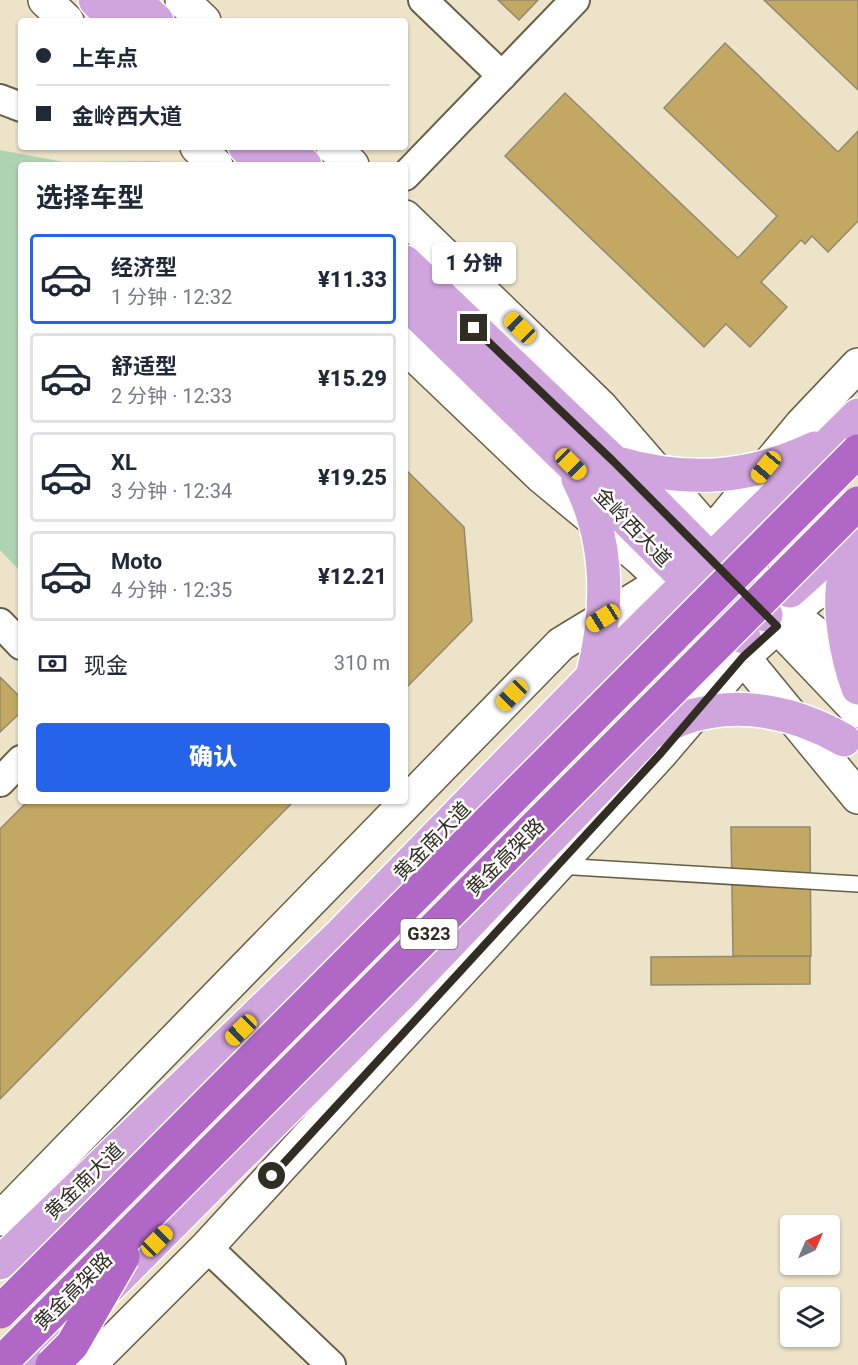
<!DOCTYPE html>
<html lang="zh">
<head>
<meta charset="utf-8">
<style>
	:root { --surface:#fff; --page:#f6f6f7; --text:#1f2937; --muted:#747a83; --line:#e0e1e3; --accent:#2563eb }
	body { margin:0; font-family:Roboto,"Noto Sans SC",sans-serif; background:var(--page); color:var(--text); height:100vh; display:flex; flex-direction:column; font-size:22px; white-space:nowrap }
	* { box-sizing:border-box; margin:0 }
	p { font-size:20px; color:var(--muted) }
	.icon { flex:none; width:33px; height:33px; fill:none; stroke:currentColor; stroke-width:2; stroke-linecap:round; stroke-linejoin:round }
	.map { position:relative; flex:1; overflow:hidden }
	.side { position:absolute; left:18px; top:162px; width:390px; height:642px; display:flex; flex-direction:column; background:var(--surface); border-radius:6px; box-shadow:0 2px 4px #0004 }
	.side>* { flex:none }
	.guide { position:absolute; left:18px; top:18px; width:390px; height:132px; border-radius:6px; box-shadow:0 2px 4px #0004; display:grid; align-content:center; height:132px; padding:0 18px; background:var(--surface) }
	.needle { width:39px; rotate:44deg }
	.tools { position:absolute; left:780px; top:1215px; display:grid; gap:12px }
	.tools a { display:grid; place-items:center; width:60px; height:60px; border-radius:6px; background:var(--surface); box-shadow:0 2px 4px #0004; font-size:30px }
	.end { position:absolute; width:27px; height:27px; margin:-14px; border:8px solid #312d23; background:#fff; box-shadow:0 0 0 3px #fff }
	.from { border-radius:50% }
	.bubble { position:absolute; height:42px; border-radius:6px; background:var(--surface); box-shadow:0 2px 4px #0004; font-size:20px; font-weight:800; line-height:42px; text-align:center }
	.car { position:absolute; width:18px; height:36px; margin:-18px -9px; border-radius:8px; box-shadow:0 0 4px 2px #0007; background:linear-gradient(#f5c518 24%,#345 0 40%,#f5c518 0 76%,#345 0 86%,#f5c518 0) }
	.guide b { display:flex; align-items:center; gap:21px; height:57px; font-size:22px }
	.guide b+b { border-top:2px solid var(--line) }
	.guide i { width:15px; height:15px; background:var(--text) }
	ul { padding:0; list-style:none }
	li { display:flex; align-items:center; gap:18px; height:90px; margin:0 12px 9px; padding:0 6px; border:3px solid var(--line); border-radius:6px }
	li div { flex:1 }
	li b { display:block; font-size:22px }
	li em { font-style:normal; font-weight:800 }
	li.active { border-color:var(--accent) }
	li>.icon { width:54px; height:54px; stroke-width:1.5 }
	h2 { padding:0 18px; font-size:27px; line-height:72px }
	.pay { display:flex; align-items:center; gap:15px; height:66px; padding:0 18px; font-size:22px }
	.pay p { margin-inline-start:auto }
	.primary-button { display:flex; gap:12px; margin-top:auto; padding:12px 18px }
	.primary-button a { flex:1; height:69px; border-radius:6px; background:var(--accent); color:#fff; font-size:24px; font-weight:800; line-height:69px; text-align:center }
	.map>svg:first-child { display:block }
	.green { fill:#aed3b0 }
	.building { fill:#c3a863; stroke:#928971; stroke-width:1.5 }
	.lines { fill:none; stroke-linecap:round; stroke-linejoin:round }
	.lane-casing { stroke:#675e47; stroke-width:18 }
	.street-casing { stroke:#675e47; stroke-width:32 }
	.secondary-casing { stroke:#675e47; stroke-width:36 }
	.primary-casing { stroke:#fff; stroke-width:36 }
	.lane { stroke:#fff; stroke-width:15 }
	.street { stroke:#fff; stroke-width:28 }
	.secondary { stroke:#fff; stroke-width:33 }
	.primary { stroke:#d0a4dc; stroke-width:33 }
	.highway-bridge-casing { stroke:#fff; stroke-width:36; stroke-linecap:butt }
	.highway-bridge { stroke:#b067c5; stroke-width:33 }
	.route { stroke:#312d23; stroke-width:8 }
	.labels { text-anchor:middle; stroke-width:5; stroke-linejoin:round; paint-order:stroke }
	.shield { fill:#fff; stroke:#6f6c65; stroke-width:1.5 }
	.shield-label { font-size:18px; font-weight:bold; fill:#312d23 }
	.street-label { font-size:20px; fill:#312d23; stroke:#fff }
</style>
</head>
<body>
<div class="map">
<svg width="858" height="1365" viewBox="0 0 858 1365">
	<rect width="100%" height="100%" fill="#ede3c8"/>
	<path class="green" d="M0 150 64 162 159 161 164 165H21V572L0 550Z"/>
	<path class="building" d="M498 0H538L519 20Z
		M764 0H858V90Z
		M725 43 838 152 858 131V221L828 252 812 236 805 244 801 240 761 282 787 307 750 347 726 324 704 347 505 156 565 93 738 258 777 216 664 108Z
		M405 469 464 527 472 621 405 689Z
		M0 677 21 698V712L0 732Z
		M28 801H294L0 1099V829Z
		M731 827H810L811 956H733Z
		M810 956V984L651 985V957Z"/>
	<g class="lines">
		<g class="lane-casing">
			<path id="lane" d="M558 866 858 884"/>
		</g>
		<g class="street-casing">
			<path id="street" d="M423 0 502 76
				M0 99 21 107
				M405 176 575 0
				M0 623 21 645
				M0 782 21 760
				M207 1247 331 1365"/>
		</g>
		<g class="secondary-casing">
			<path id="secondary" d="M45 0 67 21
				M182 0 204 21
				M197 147 216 165
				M333 147 352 165
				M405 217 601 407 711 534 790 613 858 668
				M405 346 542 477 641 559 678 595
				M779 628 858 711
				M728 644 743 657 858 797
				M0 1219 561 644 663 582 711 534 802 424 858 365
				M89 1365 207 1247 661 753 743 657 810 597 858 566"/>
		</g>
		<g class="primary-casing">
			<path id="primary" d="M95 0 116 21
				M135 0 157 21
				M245 147 264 165
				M286 147 305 165
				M405 262 613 461 766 615
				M405 302 571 464 744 637
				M614 462C686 483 747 480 815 448
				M578 479C610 541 609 611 592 677
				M858 544C854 554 848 564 845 574 836 604 847 659 858 688
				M790 591 858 530
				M652 732C662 728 672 723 682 719 737 699 795 712 844 740
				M0 1263 341 934 592 677 858 415
				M106 1290 403 992 643 741
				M30 1365 70 1326"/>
		</g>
		<use href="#lane" class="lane"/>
		<use href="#street" class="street"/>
		<use href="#secondary" class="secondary"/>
		<use href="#primary" class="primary"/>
		<g class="highway-bridge-casing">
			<path id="highway-bridge" d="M0 1312 858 451
				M0 1364 858 503
				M52 1365 72 1345 123 1257"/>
		</g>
		<use href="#highway-bridge" class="highway-bridge"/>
	</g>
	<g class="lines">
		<path class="route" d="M272 1176 661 753 743 657 777 626 613 461 474 328"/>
	</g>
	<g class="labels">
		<rect class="shield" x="400.5" y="919" width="57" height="30" rx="4.5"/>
		<g class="shield-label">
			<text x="429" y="940">G323</text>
		</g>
		<g class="street-label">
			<text transform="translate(633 527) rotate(46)" y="7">金岭西大道</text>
			<text transform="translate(432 841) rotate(-46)" y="7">黄金南大道</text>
			<text transform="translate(505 857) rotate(-45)" y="7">黄金高架路</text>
			<text transform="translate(84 1181) rotate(-44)" y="7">黄金南大道</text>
			<text transform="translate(73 1291) rotate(-45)" y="7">黄金高架路</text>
		</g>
	</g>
</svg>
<div class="tools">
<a><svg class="needle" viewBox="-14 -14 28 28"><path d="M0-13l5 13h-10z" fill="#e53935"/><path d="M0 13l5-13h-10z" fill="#747a83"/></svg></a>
<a><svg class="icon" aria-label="layers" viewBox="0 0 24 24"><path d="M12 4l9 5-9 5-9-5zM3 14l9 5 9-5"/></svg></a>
</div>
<i class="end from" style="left:272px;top:1176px"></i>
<i class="end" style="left:474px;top:328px"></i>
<div class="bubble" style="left:432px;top:242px;width:84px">1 分钟</div>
<i class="car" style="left:520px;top:328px;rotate:314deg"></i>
<i class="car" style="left:571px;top:464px;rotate:135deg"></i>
<i class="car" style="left:766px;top:467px;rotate:220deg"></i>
<i class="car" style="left:603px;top:618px;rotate:238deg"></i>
<i class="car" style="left:512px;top:695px;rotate:224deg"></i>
<i class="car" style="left:241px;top:1030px;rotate:226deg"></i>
<i class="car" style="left:157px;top:1241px;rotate:45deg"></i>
<div class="guide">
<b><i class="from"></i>上车点</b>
<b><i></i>金岭西大道</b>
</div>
<section class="side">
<h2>选择车型</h2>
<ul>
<li class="active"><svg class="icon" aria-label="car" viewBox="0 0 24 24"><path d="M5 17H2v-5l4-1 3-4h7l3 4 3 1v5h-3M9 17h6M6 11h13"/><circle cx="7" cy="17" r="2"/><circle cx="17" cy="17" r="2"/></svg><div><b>经济型</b><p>1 分钟 · 12:32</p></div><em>¥11.33</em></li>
<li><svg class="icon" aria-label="car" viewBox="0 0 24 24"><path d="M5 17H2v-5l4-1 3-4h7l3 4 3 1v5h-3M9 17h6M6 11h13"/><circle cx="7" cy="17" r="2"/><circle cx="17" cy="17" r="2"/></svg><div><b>舒适型</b><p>2 分钟 · 12:33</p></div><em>¥15.29</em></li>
<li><svg class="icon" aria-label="car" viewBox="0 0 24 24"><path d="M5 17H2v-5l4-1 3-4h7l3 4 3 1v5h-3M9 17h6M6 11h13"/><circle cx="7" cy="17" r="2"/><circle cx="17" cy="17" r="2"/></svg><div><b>XL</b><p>3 分钟 · 12:34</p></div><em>¥19.25</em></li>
<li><svg class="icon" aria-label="car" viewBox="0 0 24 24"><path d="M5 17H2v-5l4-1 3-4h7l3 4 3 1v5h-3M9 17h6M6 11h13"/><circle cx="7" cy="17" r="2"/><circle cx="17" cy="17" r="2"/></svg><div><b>Moto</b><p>4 分钟 · 12:35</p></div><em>¥12.21</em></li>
</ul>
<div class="pay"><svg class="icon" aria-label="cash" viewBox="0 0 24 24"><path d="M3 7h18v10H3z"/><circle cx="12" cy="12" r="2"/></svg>现金<p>310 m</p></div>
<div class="primary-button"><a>确认</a></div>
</section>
</div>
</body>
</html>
